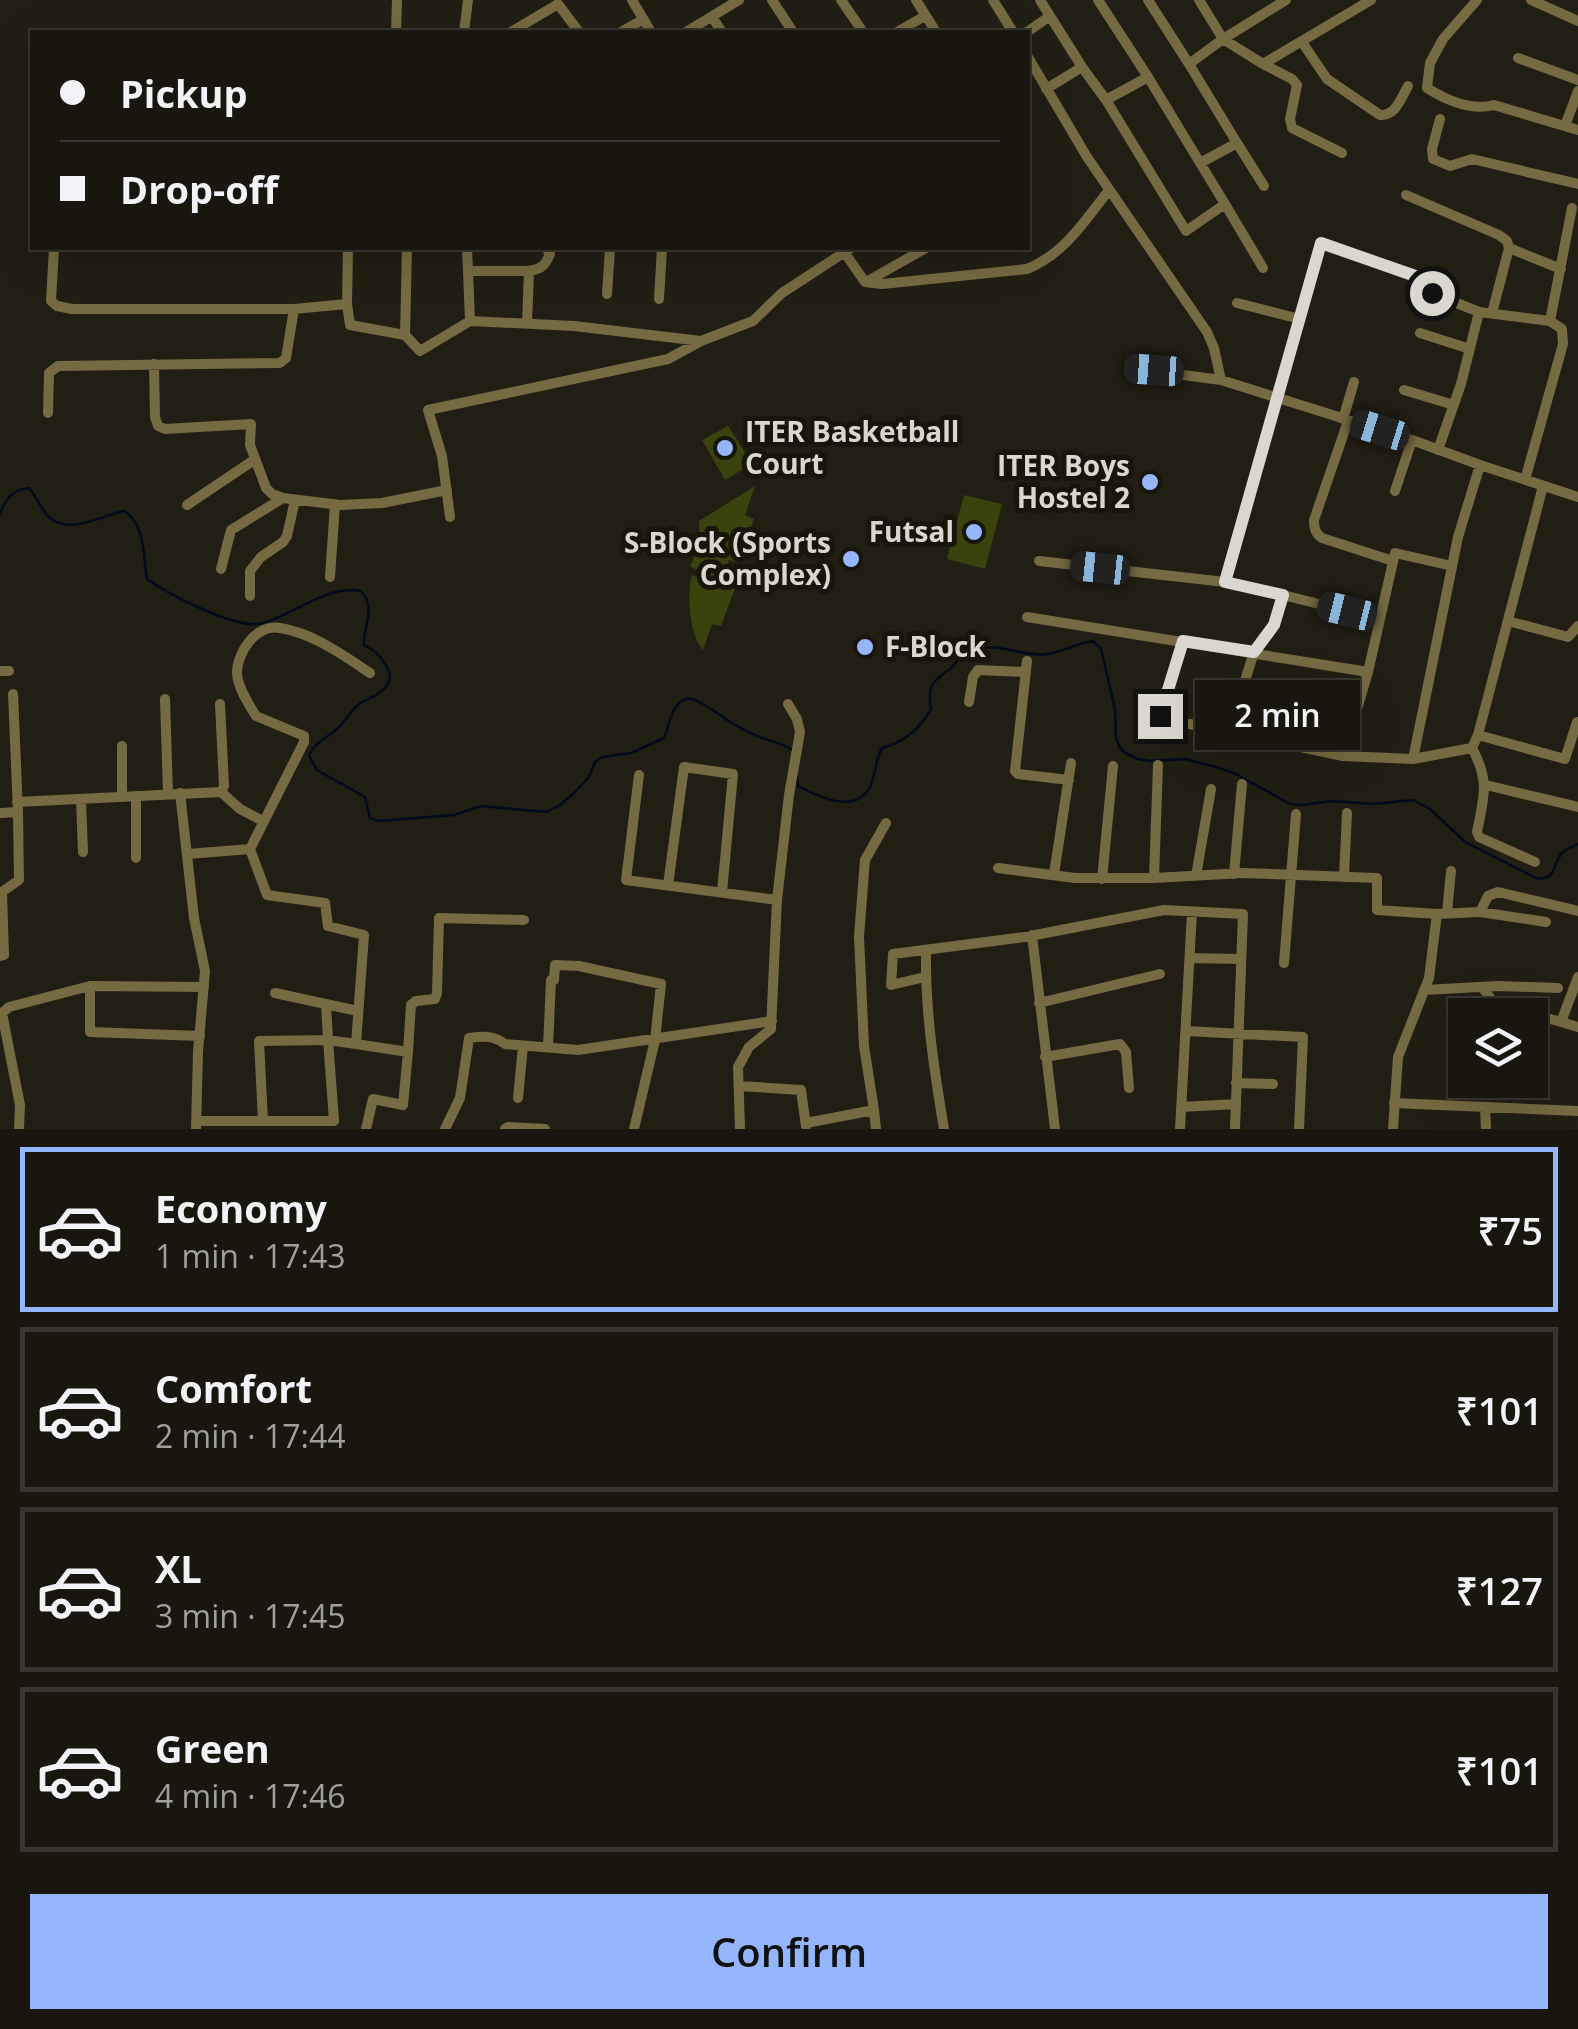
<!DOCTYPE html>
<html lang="en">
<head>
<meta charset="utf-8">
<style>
	:root { --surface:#19160f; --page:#26231d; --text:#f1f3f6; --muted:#9f9f9e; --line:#37352f; --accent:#95b6fd }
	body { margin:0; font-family:"Open Sans",sans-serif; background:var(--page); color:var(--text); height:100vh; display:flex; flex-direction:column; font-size:38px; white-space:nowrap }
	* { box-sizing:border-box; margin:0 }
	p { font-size:32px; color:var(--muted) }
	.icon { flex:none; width:55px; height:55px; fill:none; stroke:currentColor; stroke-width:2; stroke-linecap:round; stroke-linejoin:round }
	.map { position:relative; height:1129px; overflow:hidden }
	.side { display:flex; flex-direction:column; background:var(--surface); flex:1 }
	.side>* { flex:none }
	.banner { position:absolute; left:30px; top:30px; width:1000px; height:220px; border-radius:0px; box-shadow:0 10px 40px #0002,0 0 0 2px var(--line); display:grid; align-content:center; height:220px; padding:0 30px; background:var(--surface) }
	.fabs { position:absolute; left:1448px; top:998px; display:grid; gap:20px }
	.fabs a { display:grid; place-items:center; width:100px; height:100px; border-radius:0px; background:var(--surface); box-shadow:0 10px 40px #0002,0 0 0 2px var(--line); font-size:50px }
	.end { position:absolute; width:45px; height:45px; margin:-22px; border:12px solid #d9d7d0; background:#111; box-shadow:0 0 0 5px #111 }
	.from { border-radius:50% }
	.bubble { position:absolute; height:70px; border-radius:0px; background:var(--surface); box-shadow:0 10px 40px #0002,0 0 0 2px var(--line); font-size:32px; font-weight:600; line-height:70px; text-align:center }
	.car { position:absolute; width:30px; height:60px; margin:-30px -15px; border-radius:12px; box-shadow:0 0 8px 2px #0007; background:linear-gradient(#222 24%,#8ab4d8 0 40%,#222 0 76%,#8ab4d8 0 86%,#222 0) }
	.banner b { display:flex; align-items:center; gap:35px; height:95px; font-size:38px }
	.banner b+b { border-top:2px solid var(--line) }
	.banner i { width:25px; height:25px; background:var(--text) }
	ul { padding:18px 0 0; list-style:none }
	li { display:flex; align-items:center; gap:30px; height:165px; margin:0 20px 15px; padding:0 10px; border:5px solid var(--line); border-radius:0px }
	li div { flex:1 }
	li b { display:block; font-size:38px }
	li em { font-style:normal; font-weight:600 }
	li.current { border-color:var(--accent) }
	li>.icon { width:90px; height:90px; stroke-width:1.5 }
	.action { display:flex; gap:20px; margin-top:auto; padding:20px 30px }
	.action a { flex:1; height:115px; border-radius:0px; background:var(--accent); color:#111; font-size:40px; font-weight:600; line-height:115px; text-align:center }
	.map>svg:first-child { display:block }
	.green { fill:#3a420e }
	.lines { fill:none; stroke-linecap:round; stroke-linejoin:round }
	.stream { stroke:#000b1b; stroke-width:2.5 }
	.minor { stroke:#756a41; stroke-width:10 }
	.route { stroke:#d9d7d0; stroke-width:12 }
	.poi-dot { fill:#95b6fd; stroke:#18150b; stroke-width:4 }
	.labels { text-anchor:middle; stroke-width:10; stroke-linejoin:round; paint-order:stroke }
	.poi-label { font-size:28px; font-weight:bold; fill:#d9d7d0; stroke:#18150b; text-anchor:end }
</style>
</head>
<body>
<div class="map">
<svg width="1578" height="1129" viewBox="0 0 1578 1129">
	<rect width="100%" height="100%" fill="#211e14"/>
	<path class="green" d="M728 426 748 457 747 467 725 480 702 440Z
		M755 486 745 515 754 519 737 563 729 560 721 579 736 586 721 626 712 624 703 650C690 637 686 593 692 575L696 577 699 571 690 566 700 545 699 521Z
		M964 495 1002 504 985 569 947 559Z"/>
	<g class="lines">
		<path class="stream" d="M0 514C5 499 13 489 29 488 36 496 40 507 47 515 67 537 100 516 124 511 146 524 143 557 147 579 168 594 232 627 257 624 287 620 327 583 361 591 377 609 363 625 364 645 378 651 399 674 385 688 378 696 366 699 358 705 350 712 345 722 337 729 327 738 315 742 309 755L317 770 365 797 370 818 379 821 454 815 481 806 547 812 560 805 574 793 589 777 595 762 602 757 631 753 664 738C669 727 672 701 687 699 698 697 720 716 729 721 738 727 748 732 757 736 770 741 783 743 794 751
			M797 777 798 786C819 797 855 815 870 787 876 775 875 760 882 748 907 741 916 731 931 710 928 688 929 684 947 671 955 667 956 659 963 655 995 636 1017 658 1047 654 1063 652 1077 643 1093 641L1101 649 1115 709 1116 738 1120 748 1125 753 1138 759 1151 761 1185 759 1216 767 1236 774 1290 804 1302 805 1332 801 1374 804 1413 800 1430 809 1465 842 1536 878C1558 881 1551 864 1563 852 1568 848 1572 847 1578 844"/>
		<path class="minor" d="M632 0 651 32
			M772 0 793 32
			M841 0 863 32
			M916 0 936 32
			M993 0 1013 32
			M1040 0 1050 16
			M1148 0 1189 64 1223 39 1286 0
			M1199 0 1223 39 1263 64 1371 0
			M1477 0 1443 39 1430 63 1427 88C1446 100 1471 111 1494 105L1578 130
			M1531 0 1578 21
			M712 17 722 32
			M396 32 397 0
			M464 32 468 0
			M511 32 558 4 579 32
			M621 32 642 20
			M686 32 739 0
			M897 32 925 16
			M1027 32 1050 16 1082 67
			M1302 42 1327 79 1380 115C1396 116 1401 98 1408 86
			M1028 57 1087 157 1207 332 1214 348 1221 380 1412 440 1480 465 1578 497
			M1518 58 1578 80
			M1189 64 1237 143 1202 162
			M1263 64 1292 79 1297 85 1290 119 1292 128 1342 153
			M1046 89 1082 67 1106 100 1148 77 1098 0
			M1106 100 1186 231 1225 204 1148 77
			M1440 119 1432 149 1433 159 1450 166 1472 159 1578 184
			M1565 126 1578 91
			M1237 143 1264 186
			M1406 195 1499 235 1507 241 1509 248 1492 313
			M1225 204 1263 268
			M54 248 51 301 57 306 72 309H294L347 304 350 325 405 335 420 351 470 321 574 326 701 341
			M467 248 468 271
			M1509 248 1561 269
			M844 252 865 282 882 284 1027 269C1064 254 1085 221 1109 190
			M866 282 926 248
			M607 294 610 248
			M659 299 662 248
			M1237 303 1300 319
			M347 304 348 248
			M1479 312 1550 321 1572 208
			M470 321 468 271H529
			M527 323 529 271C541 269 545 266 550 254L546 248
			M1420 333 1470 349
			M405 335 407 248
			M154 364 155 417 158 426 165 429 251 424 250 445 266 488 272 494 283 498 340 505 382 503 447 490
			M1130 368 1221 380
			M1404 390 1454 405
			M48 413 49 373 58 366 280 363 286 358 294 309
			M1343 419 1354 382
			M1348 421 1314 520C1314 528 1315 533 1322 538L1393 561
			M1525 480 1563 344 1562 329 1550 321
			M1395 491 1412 440
			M187 505 254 460
			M450 517 442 456 428 410 668 359 701 341 753 321 782 293 851 248
			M1039 561 1225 582 1321 243 1424 279 1432 293 1479 312 1461 384 1438 450
			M221 569 231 530 283 498
			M330 577 335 504
			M1225 582 1283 595
			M250 596V571L261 557 283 542 287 536 295 500
			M1027 617 1368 672 1343 756
			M1508 621 1568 637 1578 626
			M1027 661 1015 771 1018 774 1069 780
			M0 671H9
			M1368 672 1395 553 1452 566
			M370 673C343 655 313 633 280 628 257 623 237 652 237 673 237 686 249 705 256 716L304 736V742L250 849 267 895 325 903 328 926 364 935 356 1044 408 1052 411 1005 416 1001 435 999 437 993 439 918 524 920
			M1276 697 1354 722
			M165 699 168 794
			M969 702 973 677 978 670 1026 672
			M1160 716 1183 641
			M1190 724 1343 756 1413 759 1472 748 1478 735 1543 486
			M1229 732 1254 652 1274 625 1283 595 1379 619
			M1478 735 1565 759 1577 722
			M122 746V797
			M1472 748C1490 781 1484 797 1477 832L1479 837 1535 862
			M1413 759 1458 537 1480 465
			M1158 765 1154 878 1243 873 1377 878V910L1437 914 1429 978 1398 1057 1393 1129
			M639 775 626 880 777 900
			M1486 785 1578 807
			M221 792 240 809 263 821
			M180 793 194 918 205 971 198 1052 196 1129
			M81 799 83 852
			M17 802 221 792 224 786 220 704
			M0 813 18 812 13 694
			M188 854 250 849
			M136 858V796
			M998 868 1075 878H1154
			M1054 874 1071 763
			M1234 874 1242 784
			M1196 876 1211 789
			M1344 877 1347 813
			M1102 879 1113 766
			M668 885 684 767 733 774 722 892
			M1480 912 1488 896 1498 892 1578 911
			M1447 913 1451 871
			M1437 914 1480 912 1546 922
			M1032 935 1055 1129
			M926 950C925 1011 934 1069 944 1129
			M0 956 4 955 2 892 19 880 18 812
			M1190 958 1241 959
			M1284 963 1296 814
			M925 977 891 985 893 954 1025 937 1164 910 1243 914 1235 1129
			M1578 977 1561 1022 1578 1027
			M90 986V1032L200 1036
			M1482 987 1494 1003 1561 1022
			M1424 990 1498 986 1558 988
			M275 993 358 1011
			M1039 1003 1160 974
			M2 1013 20 1105 19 1129
			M0 1015 9 1007 90 986 204 987
			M1186 1031 1303 1037 1299 1129
			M548 1047 551 980H554L555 965 579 966 661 984 655 1040 634 1129
			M1045 1057 1120 1044 1126 1052 1129 1088
			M1236 1083 1273 1084
			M739 1086 801 1090 806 1126
			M518 1098 523 1046
			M1394 1103 1578 1111
			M1181 1107 1236 1104
			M1485 1107 1486 1129
			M874 1110 876 1129
			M196 1121H334L328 1040 356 1044
			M263 1121 259 1041 328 1040 326 1004
			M806 1123 874 1110 864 1046 859 936 865 860 886 823
			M366 1129 373 1099 403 1105 408 1052
			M445 1129 460 1098 469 1038C483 1036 493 1035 505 1044L578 1050 772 1021
			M505 1129 508 1127 545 1129
			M740 1129 738 1067 749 1047 771 1029 777 900 789 795 800 732 797 719 788 704
			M1180 1129 1192 912"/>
	</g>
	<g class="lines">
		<path class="route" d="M1160 716 1183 641 1254 652 1274 625 1283 595 1225 582 1321 243 1424 279 1432 293"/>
	</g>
	<g class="poi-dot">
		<circle cx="725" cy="448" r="10"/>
		<circle cx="1150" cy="482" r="10"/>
		<circle cx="974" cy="532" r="10"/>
		<circle cx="851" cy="559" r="10"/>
		<circle cx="865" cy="647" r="10"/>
	</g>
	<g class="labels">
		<g class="poi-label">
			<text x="745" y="442" text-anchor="start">ITER Basketball<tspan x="745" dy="32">Court</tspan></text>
			<text x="1130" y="476">ITER Boys<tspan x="1130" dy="32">Hostel 2</tspan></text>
			<text x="954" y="542">Futsal</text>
			<text x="831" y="553">S-Block (Sports<tspan x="831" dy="32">Complex)</tspan></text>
			<text x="885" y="657" text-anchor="start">F-Block</text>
		</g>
	</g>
</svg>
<div class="fabs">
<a><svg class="icon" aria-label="layers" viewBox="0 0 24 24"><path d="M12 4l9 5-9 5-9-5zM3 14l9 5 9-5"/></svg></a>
</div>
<i class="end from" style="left:1432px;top:293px"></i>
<i class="end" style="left:1160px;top:716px"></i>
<div class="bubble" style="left:1195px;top:680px;width:165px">2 min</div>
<i class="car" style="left:1154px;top:370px;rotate:274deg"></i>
<i class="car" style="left:1380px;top:430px;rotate:287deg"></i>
<i class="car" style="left:1100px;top:568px;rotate:276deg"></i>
<i class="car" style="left:1347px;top:611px;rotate:284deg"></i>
<div class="banner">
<b><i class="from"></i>Pickup</b>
<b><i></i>Drop-off</b>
</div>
</div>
<section class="side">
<ul>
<li class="current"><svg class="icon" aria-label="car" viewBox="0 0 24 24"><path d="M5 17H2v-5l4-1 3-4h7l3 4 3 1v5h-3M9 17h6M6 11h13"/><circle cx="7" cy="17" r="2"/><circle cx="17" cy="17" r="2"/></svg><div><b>Economy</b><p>1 min · 17:43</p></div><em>₹75</em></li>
<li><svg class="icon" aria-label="car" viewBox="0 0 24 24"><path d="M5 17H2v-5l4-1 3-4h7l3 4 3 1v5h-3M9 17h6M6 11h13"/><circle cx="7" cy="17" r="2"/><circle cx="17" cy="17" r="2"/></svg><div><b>Comfort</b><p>2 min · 17:44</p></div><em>₹101</em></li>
<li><svg class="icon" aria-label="car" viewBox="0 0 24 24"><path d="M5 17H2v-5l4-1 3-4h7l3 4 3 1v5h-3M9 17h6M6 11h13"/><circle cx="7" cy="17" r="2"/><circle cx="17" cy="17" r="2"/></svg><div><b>XL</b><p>3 min · 17:45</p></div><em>₹127</em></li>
<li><svg class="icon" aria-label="car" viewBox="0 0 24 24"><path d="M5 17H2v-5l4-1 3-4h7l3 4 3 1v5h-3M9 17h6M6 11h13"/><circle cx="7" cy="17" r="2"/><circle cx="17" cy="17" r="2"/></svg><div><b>Green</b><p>4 min · 17:46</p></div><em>₹101</em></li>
</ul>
<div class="action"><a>Confirm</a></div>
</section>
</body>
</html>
